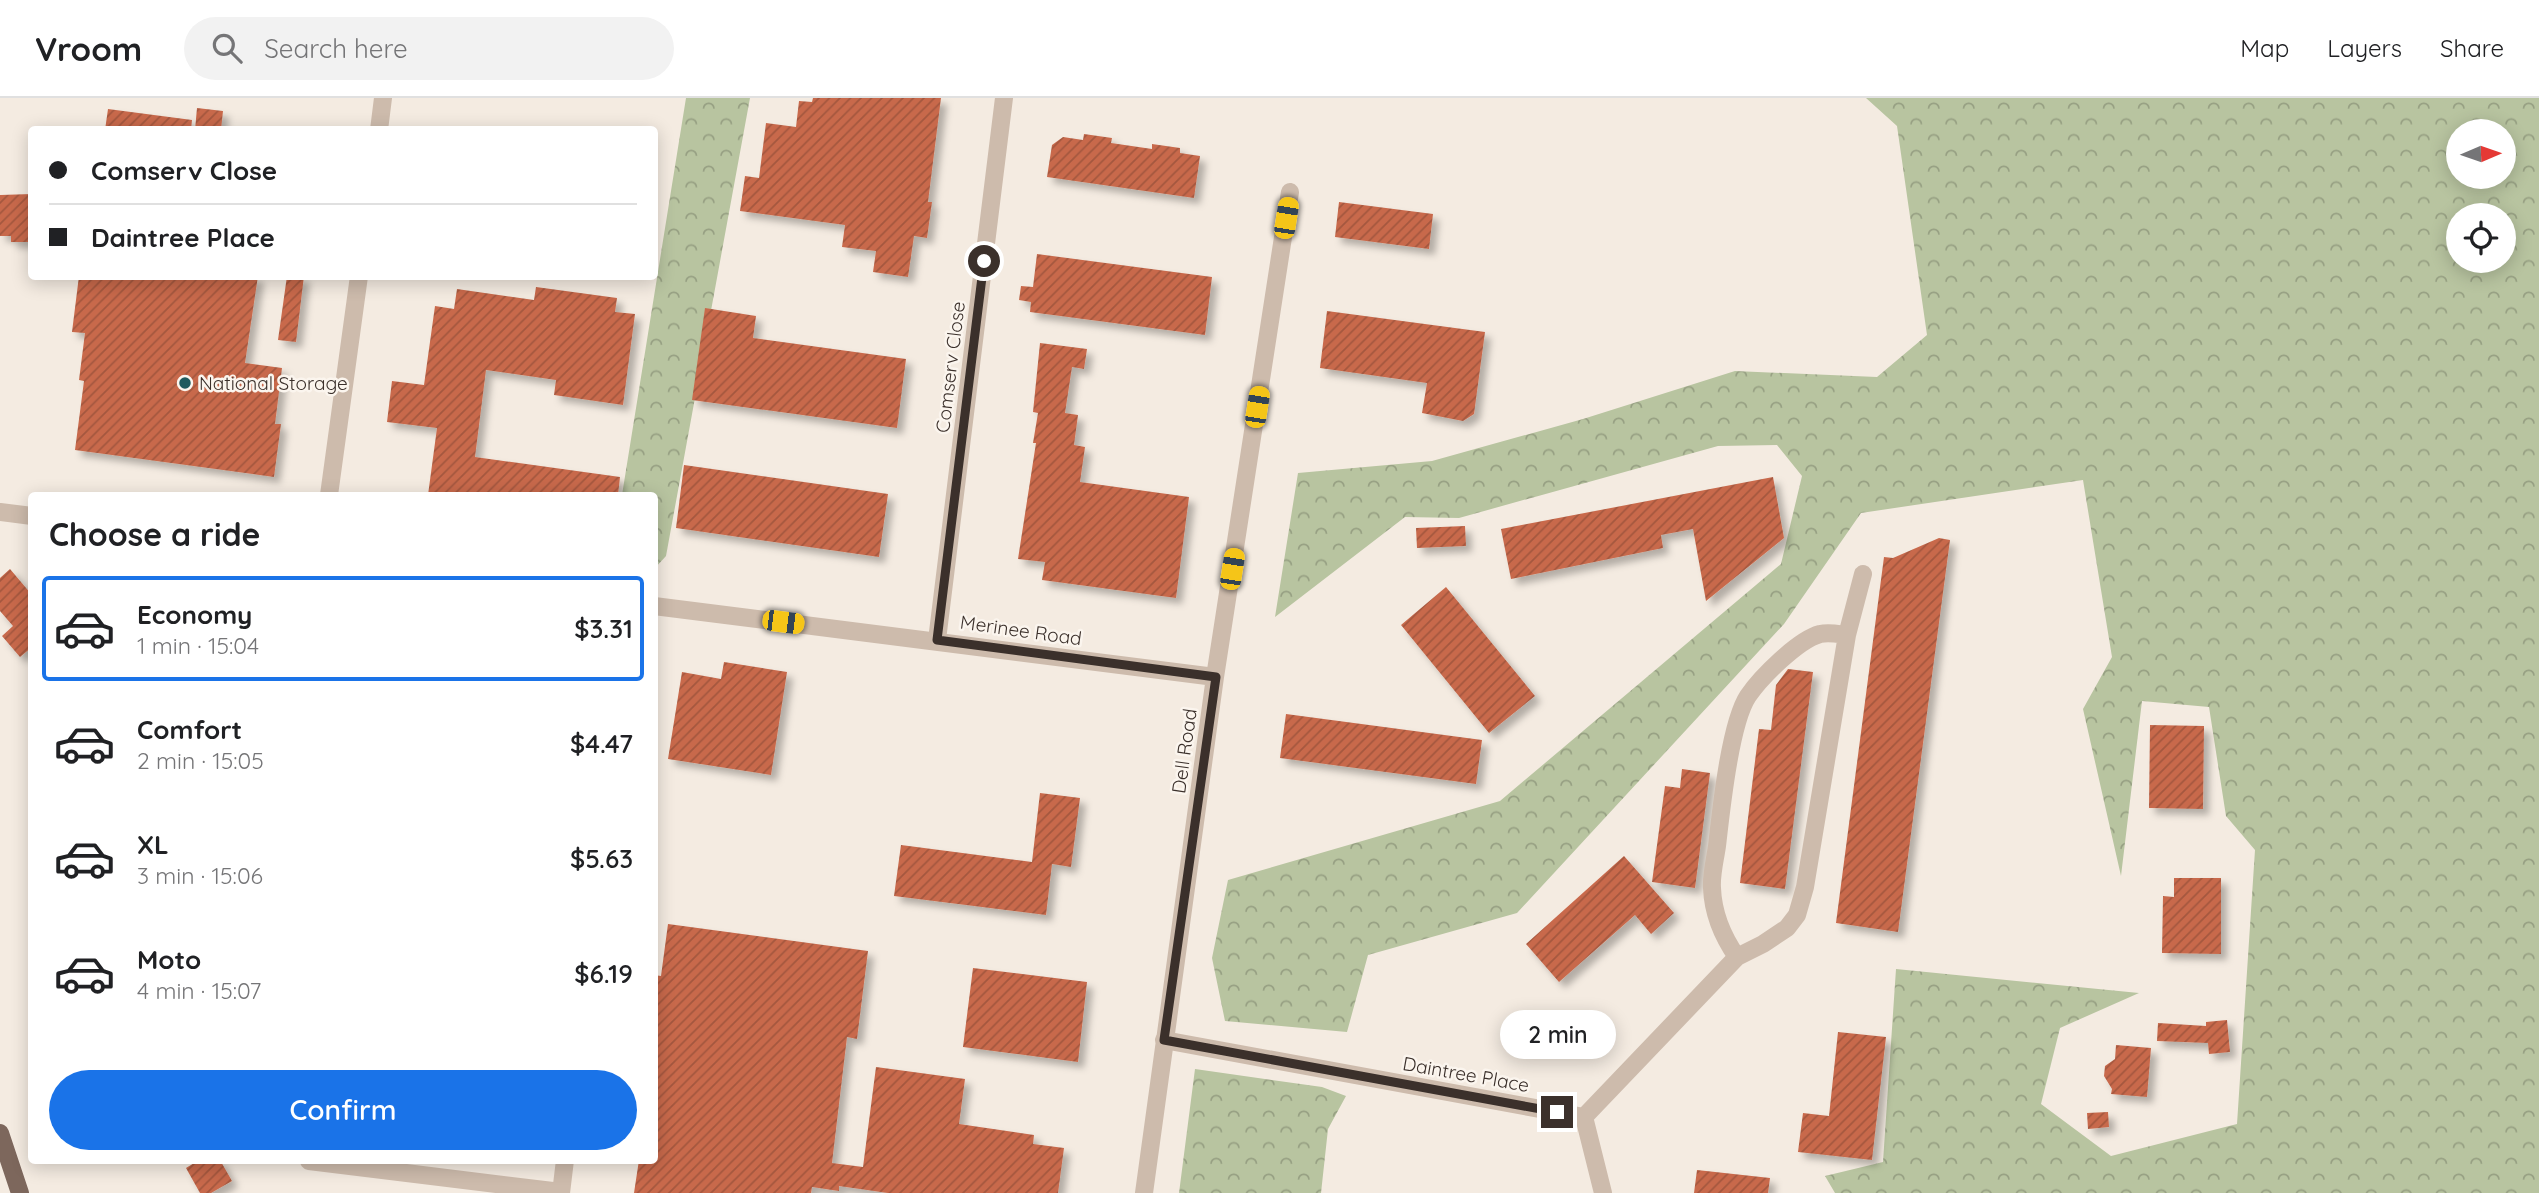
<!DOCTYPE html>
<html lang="en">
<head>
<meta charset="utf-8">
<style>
	:root { --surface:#fff; --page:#f2f2f2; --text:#202124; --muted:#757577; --line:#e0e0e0; --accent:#1a73e8 }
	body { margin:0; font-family:Quicksand,sans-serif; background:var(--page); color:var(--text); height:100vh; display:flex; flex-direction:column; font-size:26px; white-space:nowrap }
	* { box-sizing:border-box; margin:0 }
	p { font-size:23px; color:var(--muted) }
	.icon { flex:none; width:38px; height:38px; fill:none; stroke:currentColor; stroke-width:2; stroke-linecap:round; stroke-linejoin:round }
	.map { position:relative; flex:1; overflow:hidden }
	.side { position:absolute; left:28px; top:394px; width:630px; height:672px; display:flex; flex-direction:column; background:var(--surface); border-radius:7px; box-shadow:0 4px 18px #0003 }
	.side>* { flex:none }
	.top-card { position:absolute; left:28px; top:28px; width:630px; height:154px; border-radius:7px; box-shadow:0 4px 18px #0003; display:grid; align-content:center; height:154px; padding:0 21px; background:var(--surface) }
	.needle { width:46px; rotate:88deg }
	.fabs { position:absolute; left:2446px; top:21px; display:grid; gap:14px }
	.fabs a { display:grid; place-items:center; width:70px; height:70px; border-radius:50%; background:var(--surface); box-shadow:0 4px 18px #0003; font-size:35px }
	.end { position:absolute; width:32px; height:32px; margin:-16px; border:9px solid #3b302b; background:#fff; box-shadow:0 0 0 4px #fff }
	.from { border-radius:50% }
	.bubble { position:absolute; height:49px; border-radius:24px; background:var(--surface); box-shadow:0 4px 18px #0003; font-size:23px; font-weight:600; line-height:49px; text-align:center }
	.car { position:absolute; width:21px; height:42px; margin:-21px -10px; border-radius:9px; box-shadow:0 0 5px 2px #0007; background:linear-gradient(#f5c518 24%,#345 0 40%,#f5c518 0 76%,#345 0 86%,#f5c518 0) }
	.top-card b { display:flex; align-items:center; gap:24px; height:66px; font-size:26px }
	.top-card b+b { border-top:2px solid var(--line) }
	.top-card i { width:18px; height:18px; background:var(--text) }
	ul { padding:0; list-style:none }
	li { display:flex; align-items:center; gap:21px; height:105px; margin:0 14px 10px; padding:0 7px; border:4px solid transparent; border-radius:7px }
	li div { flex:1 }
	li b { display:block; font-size:26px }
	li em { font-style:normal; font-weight:600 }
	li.selected { border-color:var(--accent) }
	li>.icon { width:63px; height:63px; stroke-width:1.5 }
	h2 { padding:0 21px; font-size:32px; line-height:84px }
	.cta { display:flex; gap:14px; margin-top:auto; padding:14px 21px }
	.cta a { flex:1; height:80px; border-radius:42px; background:var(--accent); color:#fff; font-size:28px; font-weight:600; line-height:80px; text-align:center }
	header { display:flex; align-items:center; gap:42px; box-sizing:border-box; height:98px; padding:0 35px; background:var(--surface); border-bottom:2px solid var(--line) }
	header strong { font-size:33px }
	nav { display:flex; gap:38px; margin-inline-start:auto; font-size:24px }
	.search { width:490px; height:63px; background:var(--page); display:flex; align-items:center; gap:18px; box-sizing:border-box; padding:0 24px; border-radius:38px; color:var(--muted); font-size:26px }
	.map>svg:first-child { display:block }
	.forest { fill:url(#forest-crowns); fill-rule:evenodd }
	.building { fill:url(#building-hatch); filter:url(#shadow) }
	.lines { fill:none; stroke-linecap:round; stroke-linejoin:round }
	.minor { stroke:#cdbbac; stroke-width:18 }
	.major { stroke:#7d675c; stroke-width:18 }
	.route { stroke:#3b302b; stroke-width:9 }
	.poi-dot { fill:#1f5a5e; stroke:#fbf5ee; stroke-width:2.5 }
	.labels { text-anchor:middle; stroke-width:5; stroke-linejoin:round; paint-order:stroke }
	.street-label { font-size:19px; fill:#3b302b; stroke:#fbf5ee }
	.poi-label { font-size:19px; fill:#3b302b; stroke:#fbf5ee; text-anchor:start }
</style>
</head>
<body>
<header>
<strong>Vroom</strong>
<div class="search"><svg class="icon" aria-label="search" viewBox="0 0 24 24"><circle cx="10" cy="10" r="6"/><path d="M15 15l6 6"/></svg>Search here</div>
<nav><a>Map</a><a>Layers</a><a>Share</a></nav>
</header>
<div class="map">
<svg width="2539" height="1095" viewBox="0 0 2539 1095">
	<defs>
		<pattern id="forest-crowns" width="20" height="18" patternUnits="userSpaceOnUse" patternTransform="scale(1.75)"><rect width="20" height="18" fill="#b8c4a0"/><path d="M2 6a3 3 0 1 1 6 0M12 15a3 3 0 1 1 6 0" fill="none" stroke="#97a083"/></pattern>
		<pattern id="building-hatch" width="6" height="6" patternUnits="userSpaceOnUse" patternTransform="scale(1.75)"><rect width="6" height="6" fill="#c8694b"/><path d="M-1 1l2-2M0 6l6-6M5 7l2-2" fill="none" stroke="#a4573f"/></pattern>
		<filter id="shadow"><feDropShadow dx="6" dy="6" stdDeviation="3.5" flood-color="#0004"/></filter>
	</defs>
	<rect width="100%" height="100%" fill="#f4ebe1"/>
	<path class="forest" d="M686 0H750L666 458 655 470 654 397H622Z
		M1866 0H2539V1095H1835L1825 1078 1883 1064 1896 871 2139 895 2060 930 2041 1006 2111 1058 2237 1026 2255 752 2226 718 2209 609 2142 603 2121 778 2083 611 2112 559 2083 382 1861 415 1784 526 1517 815 1368 857 1347 934 1225 923 1212 860 1228 782 1500 703 1781 466 1802 378 1777 347 1718 348 1459 420 1405 419 1275 519 1298 375 1432 363 1583 321 1735 273 1877 279 1927 237 1897 28ZM2504 33V79H2459V33ZM2459 117H2504V163H2459Z
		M1195 971 1322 989 1346 998 1328 1031 1321 1095H1179Z"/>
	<path class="building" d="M813 0H941L928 104H932L927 140 914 138 908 179 873 174 876 153 842 149 845 127 740 113 745 78 759 80 766 25 796 29 799 3 812 4Z
		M197 10 223 13 221 32H195Z
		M108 11 192 22 191 32H105Z
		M1084 36 1112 40 1111 45 1152 51V46L1180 50V55L1200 58 1194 100 1047 79 1052 47 1063 39 1083 42Z
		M32 96V144H11V138H0V97Z
		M1339 104 1433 116 1429 151 1335 139Z
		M1037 156 1212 179 1205 237 1030 214 1031 204 1019 202 1021 188 1033 189Z
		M79 178H258L245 265 282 270 275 326H281L274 379 75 352 84 283 79 282 85 235 72 234Z
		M287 178H304L296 244 278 242Z
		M536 189 617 200 615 214 635 216 623 307 554 297 556 282 486 272 475 359 620 379 618 397H428L437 330 387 324 392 283 424 287 435 208 454 211 457 191 534 202Z
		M705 210 756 218 753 240 906 261 897 330 692 302Z
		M1327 213 1485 234 1474 316 1463 323 1422 315 1427 285 1320 270Z
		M1040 245 1087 251 1084 271 1072 269 1065 315 1078 317 1074 347 1085 349 1080 384 1189 399 1176 500 1042 482 1045 464 1018 461 1036 345H1033L1038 315 1033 314Z
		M684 367 888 396 879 459 676 430Z
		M1773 379 1784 440 1706 503 1693 431 1661 437 1663 450 1511 481 1501 431Z
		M1465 428 1466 448 1417 450 1416 430Z
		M1939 440 1950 442 1898 834 1836 825 1884 459 1893 460Z
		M10 471 32 497V549L20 559 2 538 13 528 0 513V480Z
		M1446 489 1535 598 1489 635 1401 527Z
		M724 564 787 574 771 677 668 661 682 574 721 581Z
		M1788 571 1813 574 1785 791 1740 785 1759 631 1771 632 1776 587Z
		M1286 616 1482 642 1476 686 1280 660Z
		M2150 627 2204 628 2203 711 2149 710Z
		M1682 671 1710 675 1695 790 1652 784 1665 688 1680 690Z
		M1040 695 1080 700 1071 769 1052 766 1046 817 894 798 901 747 1032 764Z
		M1624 758 1674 815 1651 836 1635 817 1559 884 1526 846Z
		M2174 780H2221V856L2162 855 2163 798 2174 799Z
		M668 826 868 853 857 941 847 939 832 1065 863 1069 876 969 965 981 959 1026 1034 1037 1033 1046 1064 1050 1058 1095H888L839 1088V1093L812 1089 811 1095H634L639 1062H654V877L661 878Z
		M973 870 1087 884 1078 964 963 949Z
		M2227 922 2230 954 2209 956 2208 945 2157 943 2158 925 2206 928V924Z
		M1838 934 1886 939 1872 1062 1798 1054 1803 1015 1829 1018Z
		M2116 947 2151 950 2147 999 2111 996 2112 991 2104 978 2105 968 2115 961Z
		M2108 1014 2109 1029 2088 1031 2087 1015Z
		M199 1062H220L232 1083 211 1095H200L186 1070Z
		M1697 1072 1770 1080 1768 1095H1694Z"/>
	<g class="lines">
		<path class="minor" d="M379 32 383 0
			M329 397 359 178
			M0 414 32 418
			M654 508 1215 579
			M1847 537 1863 476
			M937 542 1004 0
			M1164 942 1584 1019 1737 859 1763 846 1787 830 1797 817 1805 789 1847 537C1838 536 1829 534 1820 536 1798 542 1761 579 1748 598 1730 625 1721 713 1717 748 1715 762 1711 777 1712 790 1713 816 1723 839 1737 859
			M1584 1019 1603 1095
			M309 1063 561 1094
			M561 1095 565 1062
			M1144 1095 1215 579 1290 94"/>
		<path class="major" d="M0 1035 20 1095"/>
	</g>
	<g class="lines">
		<path class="route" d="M984 163 937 542 1216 579 1164 942 1557 1014"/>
	</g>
	<circle class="poi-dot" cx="185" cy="285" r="7"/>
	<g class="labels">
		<g class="street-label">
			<text transform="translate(950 269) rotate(-83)" y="7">Comserv Close</text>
			<text transform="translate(1021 532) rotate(8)" y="7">Merinee Road</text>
			<text transform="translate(1184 653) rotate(-82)" y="7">Dell Road</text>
			<text transform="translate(1466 976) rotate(10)" y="7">Daintree Place</text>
		</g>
		<g class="poi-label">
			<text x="199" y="292">National Storage</text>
		</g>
	</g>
</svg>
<div class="fabs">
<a><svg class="needle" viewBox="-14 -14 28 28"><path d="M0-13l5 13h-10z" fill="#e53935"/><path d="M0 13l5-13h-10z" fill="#757577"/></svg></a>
<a><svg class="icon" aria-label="locate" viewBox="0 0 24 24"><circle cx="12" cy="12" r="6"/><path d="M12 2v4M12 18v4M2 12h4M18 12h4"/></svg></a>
</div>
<i class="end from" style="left:984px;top:163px"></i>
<i class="end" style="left:1557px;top:1014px"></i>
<div class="bubble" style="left:1500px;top:912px;width:116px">2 min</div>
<i class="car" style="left:1286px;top:120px;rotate:9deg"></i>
<i class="car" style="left:1257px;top:309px;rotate:9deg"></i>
<i class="car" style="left:1232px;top:471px;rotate:9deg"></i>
<i class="car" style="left:783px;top:524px;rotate:97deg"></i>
<div class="top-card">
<b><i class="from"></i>Comserv Close</b>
<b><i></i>Daintree Place</b>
</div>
<section class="side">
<h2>Choose a ride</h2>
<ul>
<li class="selected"><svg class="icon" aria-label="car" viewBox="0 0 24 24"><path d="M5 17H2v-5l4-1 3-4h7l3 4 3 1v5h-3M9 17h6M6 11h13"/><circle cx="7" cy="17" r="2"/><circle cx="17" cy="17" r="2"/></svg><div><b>Economy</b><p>1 min · 15:04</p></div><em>$3.31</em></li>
<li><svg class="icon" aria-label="car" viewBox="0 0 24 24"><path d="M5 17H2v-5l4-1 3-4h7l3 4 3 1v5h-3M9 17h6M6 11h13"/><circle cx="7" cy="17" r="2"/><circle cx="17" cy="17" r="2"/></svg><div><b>Comfort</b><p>2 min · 15:05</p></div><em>$4.47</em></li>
<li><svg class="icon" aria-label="car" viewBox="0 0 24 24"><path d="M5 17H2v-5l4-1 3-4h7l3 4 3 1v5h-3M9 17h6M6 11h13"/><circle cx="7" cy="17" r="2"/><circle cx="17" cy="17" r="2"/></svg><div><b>XL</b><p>3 min · 15:06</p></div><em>$5.63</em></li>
<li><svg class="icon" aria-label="car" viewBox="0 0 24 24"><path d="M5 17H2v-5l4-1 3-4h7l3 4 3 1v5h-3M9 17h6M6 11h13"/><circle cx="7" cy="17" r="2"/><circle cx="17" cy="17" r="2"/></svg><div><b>Moto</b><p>4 min · 15:07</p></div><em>$6.19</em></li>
</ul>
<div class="cta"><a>Confirm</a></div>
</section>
</div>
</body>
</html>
